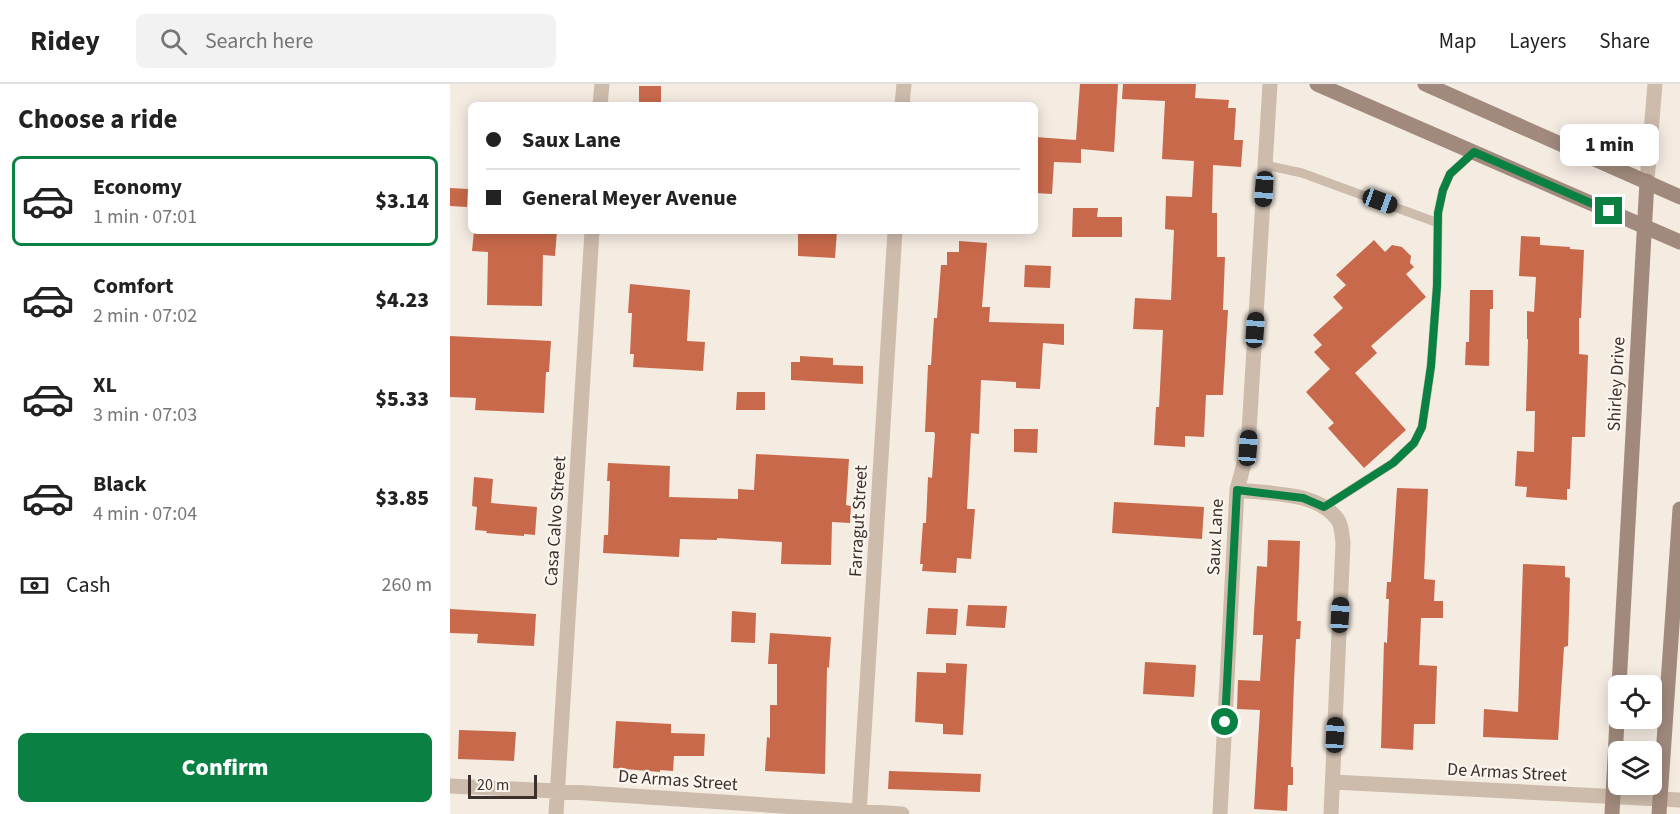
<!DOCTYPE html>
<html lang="en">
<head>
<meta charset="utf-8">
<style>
	:root { --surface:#fff; --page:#f2f2f2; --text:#222; --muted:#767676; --line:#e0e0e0; --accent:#0b8043 }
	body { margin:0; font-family:"Source Sans 3",sans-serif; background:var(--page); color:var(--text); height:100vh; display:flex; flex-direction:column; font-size:22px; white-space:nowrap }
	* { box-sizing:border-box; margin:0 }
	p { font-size:20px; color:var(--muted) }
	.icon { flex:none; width:33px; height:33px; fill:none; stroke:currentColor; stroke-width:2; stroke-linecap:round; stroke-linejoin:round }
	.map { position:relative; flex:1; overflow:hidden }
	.side { display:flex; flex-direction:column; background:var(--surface); width:450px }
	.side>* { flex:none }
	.guide { position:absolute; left:18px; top:18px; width:570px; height:132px; border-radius:9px; box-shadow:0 3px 15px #0003; display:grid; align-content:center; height:132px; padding:0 18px; background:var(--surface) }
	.tools { position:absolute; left:1158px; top:591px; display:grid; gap:12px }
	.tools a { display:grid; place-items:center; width:54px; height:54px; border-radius:9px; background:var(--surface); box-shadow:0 3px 15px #0003; font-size:30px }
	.scale { position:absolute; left:18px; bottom:15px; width:69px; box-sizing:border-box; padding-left:6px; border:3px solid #3b302b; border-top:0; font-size:16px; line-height:21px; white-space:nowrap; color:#3b302b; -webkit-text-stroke:4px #fbf5ee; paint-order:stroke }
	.end { position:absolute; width:27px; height:27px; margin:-14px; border:8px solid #0b8043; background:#fff; box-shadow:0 0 0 3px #fff }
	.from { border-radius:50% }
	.bubble { position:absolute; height:42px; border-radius:9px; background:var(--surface); box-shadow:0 3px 15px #0003; font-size:20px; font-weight:800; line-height:42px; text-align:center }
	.car { position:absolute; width:18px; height:36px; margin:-18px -9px; border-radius:8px; box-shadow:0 0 4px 2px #0007; background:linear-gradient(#222 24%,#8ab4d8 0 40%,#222 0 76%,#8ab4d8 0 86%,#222 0) }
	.guide b { display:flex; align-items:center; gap:21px; height:57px; font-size:22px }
	.guide b+b { border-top:2px solid var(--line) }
	.guide i { width:15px; height:15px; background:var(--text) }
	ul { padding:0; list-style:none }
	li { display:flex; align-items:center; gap:18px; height:90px; margin:0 12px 9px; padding:0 6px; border:3px solid transparent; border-radius:9px }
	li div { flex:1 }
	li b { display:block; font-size:22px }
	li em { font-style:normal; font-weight:800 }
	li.active { border-color:var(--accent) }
	li>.icon { width:54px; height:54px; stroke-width:1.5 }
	h2 { padding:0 18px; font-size:27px; line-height:72px }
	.pay { display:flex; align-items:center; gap:15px; height:66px; padding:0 18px; font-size:22px }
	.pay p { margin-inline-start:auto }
	.primary-button { display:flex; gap:12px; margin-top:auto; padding:12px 18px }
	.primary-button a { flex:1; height:69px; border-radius:9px; background:var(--accent); color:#fff; font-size:24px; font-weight:800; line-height:69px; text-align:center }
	header { display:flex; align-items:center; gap:36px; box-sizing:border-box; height:84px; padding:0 30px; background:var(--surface); border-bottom:2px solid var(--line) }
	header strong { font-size:28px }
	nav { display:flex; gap:33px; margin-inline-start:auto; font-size:21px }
	.search { width:420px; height:54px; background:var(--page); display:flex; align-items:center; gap:15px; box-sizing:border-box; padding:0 21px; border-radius:9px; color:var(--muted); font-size:22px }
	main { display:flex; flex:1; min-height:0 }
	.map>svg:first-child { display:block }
	.building { fill:#c8694b }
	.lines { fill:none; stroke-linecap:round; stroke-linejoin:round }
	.lane { stroke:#cdbbac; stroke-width:9 }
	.street { stroke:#cdbbac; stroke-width:15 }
	.secondary { stroke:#a18a7d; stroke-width:15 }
	.route { stroke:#0b8043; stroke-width:8 }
	.labels { text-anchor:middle; stroke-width:4.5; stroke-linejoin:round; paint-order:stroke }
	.street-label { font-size:18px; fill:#3b302b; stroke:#fbf5ee }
</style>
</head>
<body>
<header>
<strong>Ridey</strong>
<div class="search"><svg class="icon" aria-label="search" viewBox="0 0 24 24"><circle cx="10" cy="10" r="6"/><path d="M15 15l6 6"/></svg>Search here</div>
<nav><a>Map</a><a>Layers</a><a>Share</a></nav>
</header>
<main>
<section class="side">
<h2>Choose a ride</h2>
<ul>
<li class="active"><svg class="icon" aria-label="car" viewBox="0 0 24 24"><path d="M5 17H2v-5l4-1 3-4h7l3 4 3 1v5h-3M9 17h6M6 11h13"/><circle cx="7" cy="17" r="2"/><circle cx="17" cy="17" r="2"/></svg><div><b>Economy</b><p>1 min · 07:01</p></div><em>$3.14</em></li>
<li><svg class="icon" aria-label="car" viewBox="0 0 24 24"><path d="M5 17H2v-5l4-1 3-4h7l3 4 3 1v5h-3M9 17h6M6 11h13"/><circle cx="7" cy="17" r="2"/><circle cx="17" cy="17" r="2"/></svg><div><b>Comfort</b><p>2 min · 07:02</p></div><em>$4.23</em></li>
<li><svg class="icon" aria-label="car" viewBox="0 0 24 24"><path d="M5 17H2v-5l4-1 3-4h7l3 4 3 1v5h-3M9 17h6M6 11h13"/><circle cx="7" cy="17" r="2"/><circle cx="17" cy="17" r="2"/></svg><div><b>XL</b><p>3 min · 07:03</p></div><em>$5.33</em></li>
<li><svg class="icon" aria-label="car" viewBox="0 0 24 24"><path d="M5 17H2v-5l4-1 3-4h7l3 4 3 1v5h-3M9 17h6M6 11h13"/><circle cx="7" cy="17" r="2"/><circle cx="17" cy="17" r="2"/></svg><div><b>Black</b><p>4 min · 07:04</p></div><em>$3.85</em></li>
</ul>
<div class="pay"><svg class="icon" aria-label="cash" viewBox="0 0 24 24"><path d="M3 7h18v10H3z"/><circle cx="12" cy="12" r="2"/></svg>Cash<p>260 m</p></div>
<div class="primary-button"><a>Confirm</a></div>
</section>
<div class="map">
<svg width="1230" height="730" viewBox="0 0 1230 730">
	<rect width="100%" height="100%" fill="#f4ebe1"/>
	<path class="building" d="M630 0H668L664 68 631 65V79L604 78 602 110 585 109V53L626 56Z
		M673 0H746L745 14 779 16 778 24H786L784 56H793L791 83 763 81 762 129H767V173H775L773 226H778L773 311H756L754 353 735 352V363L704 361 706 323H709L713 246 683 245 685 214 721 216 724 146 715 145 716 112 742 113 744 77 712 75 715 17 672 15Z
		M189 2H211V20L189 19Z
		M0 104 18 105 17 123 0 122Z
		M623 124H648L647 133H672V153H622Z
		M24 147H107L105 172 93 171 92 222 37 221 38 168 22 167Z
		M348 147H387L385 174 348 172Z
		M1071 152 1090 153V161L1120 163V165L1134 166 1131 234H1129V270L1138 271 1135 353H1122L1120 405H1117V416L1076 413 1077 403 1065 402 1067 367 1084 368 1085 327H1076L1078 255H1077V227L1084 228 1086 193 1069 192Z
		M924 156 935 168 942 161 952 163 961 172 960 179 964 183 956 190 976 213 921 262 927 269 905 289 956 346 914 384 878 344 884 339 856 308 880 285 864 268 872 261 863 251 893 224 883 213 896 201 886 191Z
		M509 157 537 159 532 223H540L539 238 614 240V261L593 259 590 305 566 304V298L531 296 529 350 521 349 517 425H525L521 475 507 474 506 489 472 487 473 480H470L473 439H476L478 393 482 394 485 350 484 348H475L478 281H481L484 234H487L491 181H497V168H509Z
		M575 181 601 182 600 204 574 203Z
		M180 200 240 206 237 257 255 258 253 287 183 283 184 270H180L182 229H178Z
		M1020 206H1043V225H1040L1039 282 1015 281 1016 258H1019Z
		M0 252 101 257 99 288H96L94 329 25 326 26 314 0 313Z
		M350 272 383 274V281L413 282V300L341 296V278H350Z
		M287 308H315V326H286Z
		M564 345H588L587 369 564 368Z
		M306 370 399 375 396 421 401 422 400 439 382 438 381 481 331 480 332 458 267 454V456L230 455 229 473 153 469 154 451H158L160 397H157L158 379 220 382 219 413 288 415V405L304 406Z
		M24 393 43 395 41 419 87 423 85 451 74 450V452L36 449 37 447 25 446 27 423 22 422Z
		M947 404 978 405 974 495 985 496 984 517H993V534H971L969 581 987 582 985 640H964L963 666 931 664 934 558 937 559 939 515H936L937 498H941Z
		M664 418 754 423 752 455 662 449Z
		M818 456 850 457 847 537H851L850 555H846L844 598 841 683H843V701H838L837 727 804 725 810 626 787 625 788 596 810 597 813 551H803L804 530 807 482 817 483Z
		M1073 480 1115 482V493L1120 494 1118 562 1114 563 1108 656 1033 653 1034 625 1068 628Z
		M518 521 557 522 555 544 516 542Z
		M478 524 508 525 506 551 476 550Z
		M0 525 86 530 84 562 27 559 28 550 0 549Z
		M282 527 306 529 305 559 281 558Z
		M320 549 381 553 379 584 377 583 375 690 315 687 317 653 320 654V621H327V580H318Z
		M695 578 746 581 744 613 693 610Z
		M496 579 517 580 513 651 493 650V640L465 638 467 588 496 589Z
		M166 637 221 640V649L255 650 254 672H224L223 687 210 686V688L163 684Z
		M9 646 66 648 64 677 8 675Z
		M439 687 531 690 530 708 438 705Z"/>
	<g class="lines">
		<path class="lane" d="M815 81 852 89 988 139
			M874 423 943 379 964 359 972 343 981 282 987 202 988 129 993 106 1000 90 1024 68"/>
		<path class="street" d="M150 21 152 0
			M452 21 454 0
			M1197 97 1205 0
			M787 406C818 410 868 407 888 436 892 442 892 452 893 459L881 730
			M883 698 1230 716
			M0 702 107 707 452 730
			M106 730 142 147
			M409 730 445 147
			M770 730 787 406 798 364 820 0"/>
		<path class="secondary" d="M867 0 1230 158
			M975 0 1230 113
			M1169 602 1197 97
			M1162 730 1168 618
			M1209 730 1230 425"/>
	</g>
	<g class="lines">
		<path class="route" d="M775 638 787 406 853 414 874 423 943 379 964 359 972 343 981 282 987 202 988 129 993 106 1000 90 1024 68 1159 127"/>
	</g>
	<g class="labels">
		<g class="street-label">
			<text transform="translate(1166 300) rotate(-87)" y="6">Shirley Drive</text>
			<text transform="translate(105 437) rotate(-86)" y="6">Casa Calvo Street</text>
			<text transform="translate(408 437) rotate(-87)" y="6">Farragut Street</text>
			<text transform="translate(765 453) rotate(-87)" y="6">Saux Lane</text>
			<text transform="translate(1057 688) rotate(3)" y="6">De Armas Street</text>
			<text transform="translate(228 696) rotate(4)" y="6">De Armas Street</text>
		</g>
	</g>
</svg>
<div class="tools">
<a><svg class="icon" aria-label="locate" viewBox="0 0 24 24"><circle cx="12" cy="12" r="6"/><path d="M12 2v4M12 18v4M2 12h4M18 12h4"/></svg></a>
<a><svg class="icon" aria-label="layers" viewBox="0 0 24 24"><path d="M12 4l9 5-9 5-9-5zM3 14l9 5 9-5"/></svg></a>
</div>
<div class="scale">20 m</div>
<i class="end from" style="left:775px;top:638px"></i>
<i class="end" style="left:1159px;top:127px"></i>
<div class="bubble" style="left:1110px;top:40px;width:99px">1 min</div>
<i class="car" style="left:814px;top:105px;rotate:184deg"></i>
<i class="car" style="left:930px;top:117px;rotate:110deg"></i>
<i class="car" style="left:805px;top:246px;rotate:4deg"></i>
<i class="car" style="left:798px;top:364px;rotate:4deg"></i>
<i class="car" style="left:890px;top:531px;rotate:3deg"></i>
<i class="car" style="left:885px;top:651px;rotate:3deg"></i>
<div class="guide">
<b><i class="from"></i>Saux Lane</b>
<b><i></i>General Meyer Avenue</b>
</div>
</div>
</main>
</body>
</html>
